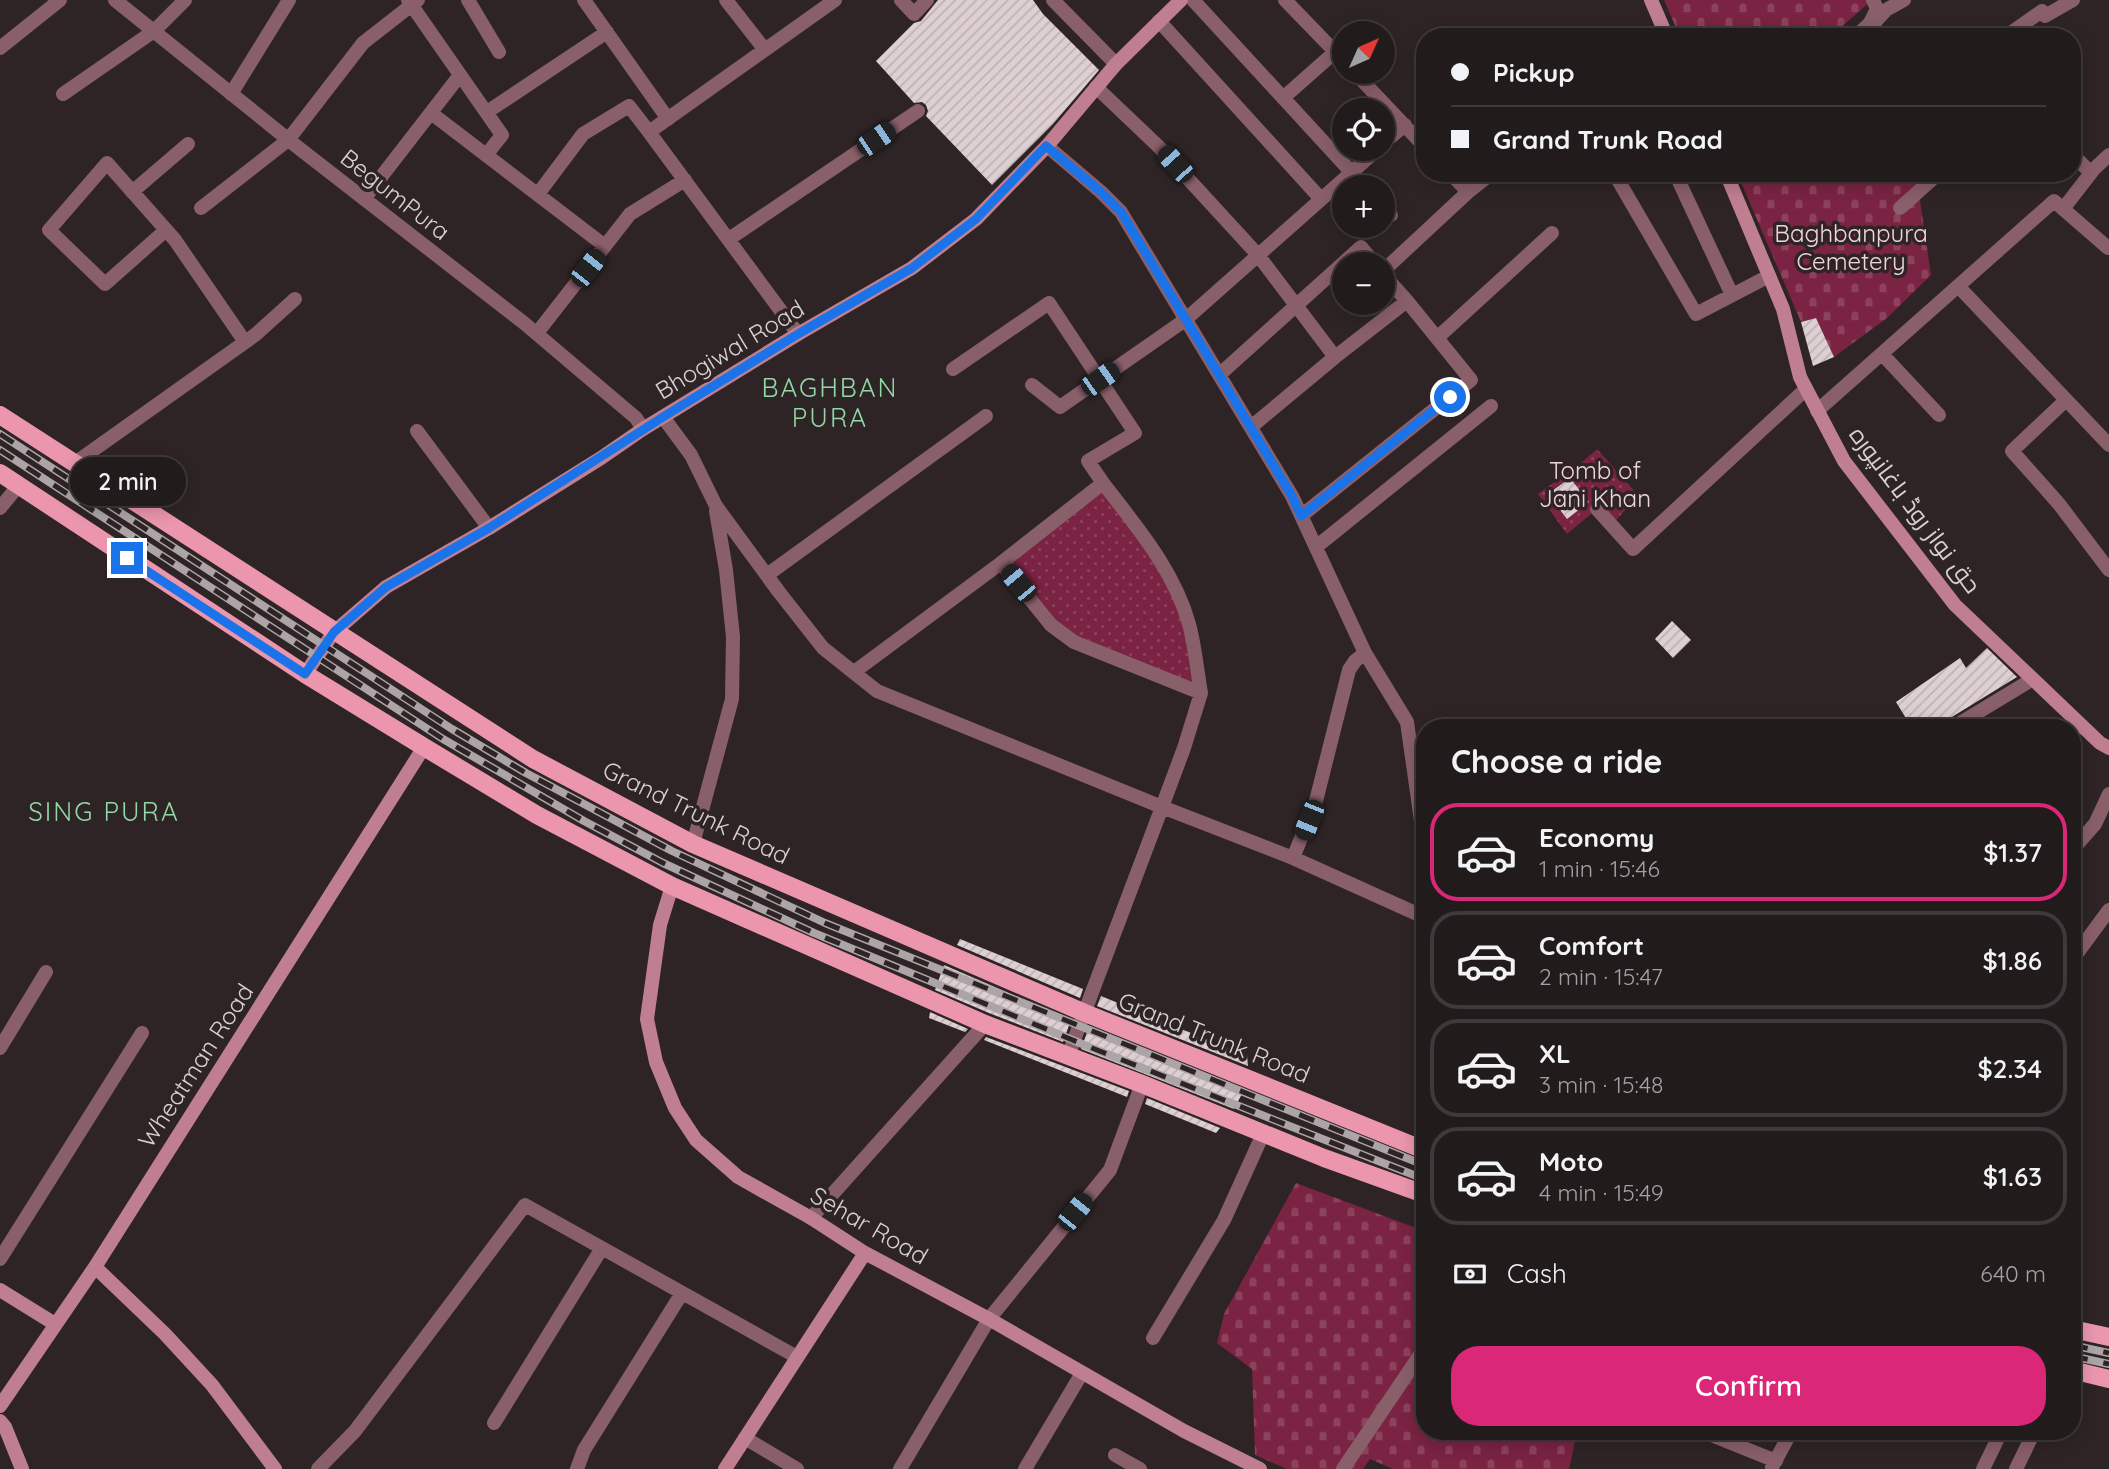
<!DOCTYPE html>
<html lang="en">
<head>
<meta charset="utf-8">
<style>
	:root { --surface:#221b1c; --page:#2a2425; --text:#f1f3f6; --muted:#a2a1a3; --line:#3f393b; --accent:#db2777 }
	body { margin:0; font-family:Quicksand,Cairo,sans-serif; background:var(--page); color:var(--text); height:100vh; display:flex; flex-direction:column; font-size:26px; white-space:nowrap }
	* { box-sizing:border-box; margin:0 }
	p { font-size:23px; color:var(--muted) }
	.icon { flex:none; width:38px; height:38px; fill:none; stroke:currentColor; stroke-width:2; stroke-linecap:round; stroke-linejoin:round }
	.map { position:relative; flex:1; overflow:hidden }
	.side { position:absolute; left:1416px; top:719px; width:665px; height:721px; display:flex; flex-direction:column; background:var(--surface); border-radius:28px; box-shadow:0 4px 18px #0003,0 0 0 2px var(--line) }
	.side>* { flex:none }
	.top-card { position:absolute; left:1416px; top:28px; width:665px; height:154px; border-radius:28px; box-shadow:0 4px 18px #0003,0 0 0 2px var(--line); display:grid; align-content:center; height:154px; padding:0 35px; background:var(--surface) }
	.needle { width:46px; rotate:45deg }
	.tools { position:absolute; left:1332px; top:21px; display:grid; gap:14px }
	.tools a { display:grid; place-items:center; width:63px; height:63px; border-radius:50%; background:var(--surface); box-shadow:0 4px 18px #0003,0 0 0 2px var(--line); font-size:35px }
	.end { position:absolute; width:32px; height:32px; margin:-16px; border:9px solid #1a73e8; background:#fff; box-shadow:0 0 0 4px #fff }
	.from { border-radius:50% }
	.bubble { position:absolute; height:49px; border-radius:24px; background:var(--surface); box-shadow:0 4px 18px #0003,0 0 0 2px var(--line); font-size:23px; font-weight:600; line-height:49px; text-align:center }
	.car { position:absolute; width:21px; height:42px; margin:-21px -10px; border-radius:9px; box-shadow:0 0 5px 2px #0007; background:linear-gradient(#222 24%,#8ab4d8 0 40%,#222 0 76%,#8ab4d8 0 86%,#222 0) }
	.top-card b { display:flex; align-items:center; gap:24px; height:66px; font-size:26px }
	.top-card b+b { border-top:2px solid var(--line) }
	.top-card i { width:18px; height:18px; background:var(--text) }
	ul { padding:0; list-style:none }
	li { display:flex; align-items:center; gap:21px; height:98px; margin:0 14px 10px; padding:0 21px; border:4px solid var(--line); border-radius:28px }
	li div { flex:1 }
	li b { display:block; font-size:26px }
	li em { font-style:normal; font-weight:600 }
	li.current { border-color:var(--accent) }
	li>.icon { width:63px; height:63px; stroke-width:1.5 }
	h2 { padding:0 35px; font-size:32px; line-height:84px }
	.pay { display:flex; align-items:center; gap:18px; height:77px; padding:0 35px; font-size:26px }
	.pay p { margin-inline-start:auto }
	.primary-button { display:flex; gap:14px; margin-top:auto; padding:14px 35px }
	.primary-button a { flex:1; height:80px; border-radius:28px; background:var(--accent); color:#fff; font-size:28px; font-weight:600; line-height:80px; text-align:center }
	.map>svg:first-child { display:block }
	.cemetery { fill:url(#cemetery-stones) }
	.park { fill:url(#park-dots) }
	.building { fill:url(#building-hatch) }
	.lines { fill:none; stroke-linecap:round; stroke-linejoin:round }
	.street { stroke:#895f6a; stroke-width:14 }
	.secondary { stroke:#c07f90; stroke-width:14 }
	.primary { stroke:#eb96ad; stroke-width:18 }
	.rail-casing { stroke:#aca4a6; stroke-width:8 }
	.rail { stroke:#2e2426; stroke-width:5; stroke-dasharray:16; stroke-linecap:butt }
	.route { stroke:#1a73e8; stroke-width:9 }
	.labels { text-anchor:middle; stroke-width:7; stroke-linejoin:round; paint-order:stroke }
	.street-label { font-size:24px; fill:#d8d1d2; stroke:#2e2426 }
	.park-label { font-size:24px; fill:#efd4da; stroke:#2e2426 }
	.neighbourhood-label { font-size:26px; letter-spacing:2px; fill:#91d8a5; stroke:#2e2426 }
</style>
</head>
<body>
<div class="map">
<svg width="2109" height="1469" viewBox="0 0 2109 1469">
	<defs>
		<pattern id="cemetery-stones" width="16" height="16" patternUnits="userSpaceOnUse" patternTransform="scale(1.75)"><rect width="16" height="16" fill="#7a2342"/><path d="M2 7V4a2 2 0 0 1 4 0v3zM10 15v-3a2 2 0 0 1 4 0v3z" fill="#8c425c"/></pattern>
		<pattern id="park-dots" width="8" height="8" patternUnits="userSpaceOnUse" patternTransform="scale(1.75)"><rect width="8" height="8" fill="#7a2342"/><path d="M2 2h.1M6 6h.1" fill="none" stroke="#8c425c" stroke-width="1.8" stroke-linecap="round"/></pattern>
		<pattern id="building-hatch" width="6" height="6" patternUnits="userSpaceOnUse" patternTransform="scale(1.75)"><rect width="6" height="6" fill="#ddcfd2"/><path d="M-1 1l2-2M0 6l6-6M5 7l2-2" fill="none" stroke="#beb2b5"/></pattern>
	</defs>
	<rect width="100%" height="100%" fill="#2e2426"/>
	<path class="cemetery" d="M1664 0H1870L1871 1 1830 37H1680Z
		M1737 173H1908L1918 187 1931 275 1887 318 1834 357 1816 318 1801 322Z
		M1296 1183 1424 1231V1432H1577L1569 1469H1393L1370 1459 1363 1469H1287L1255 1455 1252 1369 1217 1343 1224 1314Z"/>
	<path class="park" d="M1597 449 1638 495 1612 525 1597 509 1567 534 1538 494C1558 479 1579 466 1597 449Z
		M1103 483 1176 593 1201 693 1074 642 1001 563Z"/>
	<path class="building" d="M938 0H1033L1043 14 1099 70 1053 124 992 185 926 116 928 111 926 105 922 102 914 103 876 61 914 23 921 21Z
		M1816 318 1834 357 1813 366 1801 322Z
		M1570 478 1589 502 1567 519 1548 494Z
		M1672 621 1691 640 1673 658 1655 639Z
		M1987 648 2017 677 1947 720 1942 728H1912L1896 702 1960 658 1966 668Z
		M960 939 1083 989 1080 998 957 945Z
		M944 965 1071 1020 1063 1042 989 1013 935 990Z
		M1101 996 1247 1056 1248 1066 1097 1006Z
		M930 1012 968 1029 965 1032 929 1018Z
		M1089 1027 1244 1089V1090L1234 1109 1081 1049Z
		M986 1037 1129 1091 1127 1097 984 1040Z
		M1147 1098 1220 1128 1216 1133 1145 1104Z"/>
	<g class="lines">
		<path class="street" d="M115 0 300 149 524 323 636 418 643 429
			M408 0 502 135 487 154
			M468 0 499 52
			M584 0 668 119
			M726 0 765 50
			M901 0 914 14 927 0
			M1053 0 1116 64
			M1193 0 1365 187
			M1285 0 1344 61
			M1159 21 1321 199
			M1875 22 1886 10 1904 0
			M1870 23 1883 37
			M1855 37 1870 23 1877 9 1873 0
			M2005 37 2042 11 2045 16 2073 0
			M0 48 60 0
			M1354 72 1424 146
			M1096 87 1158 146 1258 255 1335 357
			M63 94 154 31 185 0
			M231 94 289 0
			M1283 98 1335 52
			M487 112 607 32
			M431 113 605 246
			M1382 144 1405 125
			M1047 146 1101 192 1121 212 1292 496 1365 653 1407 722 1424 842
			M2072 154 2091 173
			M1450 173 1468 192
			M1614 173 1696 314 1769 276
			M1675 173 1732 295
			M132 192 188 144
			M538 194 583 134 629 106 649 132
			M364 199 460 75
			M1382 206 1391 215
			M201 208 288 140 363 43 418 0
			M1900 208 1939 173
			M2063 209 2094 169 2109 155
			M166 230 105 284 49 230 107 163 175 240 245 342
			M729 239 918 111
			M1382 272 1468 192 1492 173
			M1958 286 2109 445
			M537 333 630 214 685 180
			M798 334 649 132 835 0
			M1437 338 1552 233
			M1882 354 1939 415
			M953 369 1049 303 1135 433 1088 461 1103 483
			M1219 375 1361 247 1375 264
			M1032 385 1060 407 1185 320 1378 149
			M2066 400 2012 451 2059 504 2109 570
			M1817 411 2054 201 2108 248 2109 247
			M663 417 691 455 716 506 779 592 823 648 877 691 1162 807 1068 1056
			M1251 427 1335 357 1407 301
			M417 431 489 528
			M75 463 255 335 295 299
			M0 508 19 485
			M1597 509 1633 549 1806 389
			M1301 516 1471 380 1407 301 1382 273
			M1316 547 1491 406
			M1001 563 1051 625 1074 642 1201 693 1184 748 1162 807 1293 858 1424 917
			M767 575 986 416
			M854 672 1001 563 1103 483C1136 526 1174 570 1189 624 1195 646 1197 670 1201 693
			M1952 728 2033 679
			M2072 733 2080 725
			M693 844 732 699 733 637 726 570 716 511
			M2072 850 2095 824 2109 794
			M1293 858 1316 801 1349 670 1355 661 1365 653
			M2072 960 2109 910
			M0 1048 46 972
			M811 1218 985 1024
			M0 1259 142 1033
			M1153 1338 1224 1220 1263 1134
			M494 1423 602 1248
			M1704 1432 1776 1461
			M745 1438 797 1469
			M1115 1455 1140 1469
			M1772 1467 1791 1432
			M318 1469 355 1431 525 1205 797 1357
			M577 1469 584 1450 682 1293
			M900 1469 989 1319 1110 1170 1142 1084
			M1025 1469 1082 1373
			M1343 1469 1424 1349
			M1983 1469 2001 1432
			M2016 1469 2034 1432"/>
		<path class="secondary" d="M1651 0 1667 37
			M1726 173 1783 309 1800 377 1844 461 1955 605 2100 743 2109 748
			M305 674 334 632 386 587 489 528 601 458 643 429 798 334 912 268 976 219 1047 146 1116 64 1181 0
			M672 886 660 925 647 1019 656 1062 675 1108 696 1140 738 1177 811 1218 865 1253 989 1319 1184 1431 1260 1469
			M95 1267 165 1334 212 1385 275 1469
			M0 1290 55 1324
			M0 1406 95 1267 424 747
			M0 1421 5 1427 22 1469
			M725 1469 865 1253"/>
		<path class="primary" d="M0 415 533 759 693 844 1085 1013 1424 1150
			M0 473 305 674 424 747 537 815 672 886 985 1024 1142 1084 1324 1158 1424 1194
			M2072 1329 2109 1337
			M2072 1370 2109 1379"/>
		<g class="rail-casing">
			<path id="rail" d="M0 434 452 729 526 773 672 851 825 923 1424 1165
				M0 450 443 739 584 821 663 863 814 933 1092 1048 1424 1179
				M2072 1345 2109 1353
				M2072 1356 2109 1364"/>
		</g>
		<use href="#rail" class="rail"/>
	</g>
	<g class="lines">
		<path class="route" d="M127 558 305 674 334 632 386 587 489 528 663 417 798 334 912 268 976 219 1046 146 1101 192 1121 212 1292 496 1301 516 1450 397"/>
	</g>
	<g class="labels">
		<g class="street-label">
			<text transform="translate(395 195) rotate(38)" y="8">BegumPura</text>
			<text transform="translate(730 350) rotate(-31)" y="8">Bhogiwal Road</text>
			<text transform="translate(1915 510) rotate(53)" y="8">حق نواز روڈ باغانپورہ</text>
			<text transform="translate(696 813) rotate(26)" y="8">Grand Trunk Road</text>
			<text transform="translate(1214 1038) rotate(22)" y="8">Grand Trunk Road</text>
			<text transform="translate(196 1066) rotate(-57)" y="8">Wheatman Road</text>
			<text transform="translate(869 1226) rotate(30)" y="8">Sehar Road</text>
		</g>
		<g class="park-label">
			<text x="1851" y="242">Baghbanpura<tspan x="1851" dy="28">Cemetery</tspan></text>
			<text x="1595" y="479">Tomb of<tspan x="1595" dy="28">Jani Khan</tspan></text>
		</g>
		<g class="neighbourhood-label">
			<text x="830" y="397">BAGHBAN<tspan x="830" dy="30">PURA</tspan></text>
			<text x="104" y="821">SING PURA</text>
		</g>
	</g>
</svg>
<div class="tools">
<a><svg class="needle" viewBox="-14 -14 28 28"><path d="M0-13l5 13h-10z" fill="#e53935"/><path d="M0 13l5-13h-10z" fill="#a2a1a3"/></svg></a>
<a><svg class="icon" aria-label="locate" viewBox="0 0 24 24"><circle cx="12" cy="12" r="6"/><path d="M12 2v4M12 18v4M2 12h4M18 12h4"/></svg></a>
<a>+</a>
<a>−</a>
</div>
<i class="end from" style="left:1450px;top:397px"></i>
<i class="end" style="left:127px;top:558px"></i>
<div class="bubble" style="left:70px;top:457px;width:116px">2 min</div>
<i class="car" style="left:876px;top:139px;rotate:56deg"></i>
<i class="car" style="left:1175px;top:164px;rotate:318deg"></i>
<i class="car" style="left:588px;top:268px;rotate:38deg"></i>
<i class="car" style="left:1100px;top:379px;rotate:55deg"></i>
<i class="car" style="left:1018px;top:583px;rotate:320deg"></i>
<i class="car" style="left:1309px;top:820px;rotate:202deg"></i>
<i class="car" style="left:1075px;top:1212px;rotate:39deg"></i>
<div class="top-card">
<b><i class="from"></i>Pickup</b>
<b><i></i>Grand Trunk Road</b>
</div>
<section class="side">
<h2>Choose a ride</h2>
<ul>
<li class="current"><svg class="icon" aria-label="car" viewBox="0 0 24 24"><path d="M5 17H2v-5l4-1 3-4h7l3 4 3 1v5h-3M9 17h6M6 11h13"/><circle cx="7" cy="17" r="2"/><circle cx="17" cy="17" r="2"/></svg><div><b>Economy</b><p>1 min · 15:46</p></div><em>$1.37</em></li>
<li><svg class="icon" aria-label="car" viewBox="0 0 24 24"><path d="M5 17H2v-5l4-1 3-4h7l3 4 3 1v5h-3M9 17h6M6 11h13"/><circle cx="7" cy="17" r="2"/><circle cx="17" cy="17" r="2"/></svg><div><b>Comfort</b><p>2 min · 15:47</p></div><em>$1.86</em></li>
<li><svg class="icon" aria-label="car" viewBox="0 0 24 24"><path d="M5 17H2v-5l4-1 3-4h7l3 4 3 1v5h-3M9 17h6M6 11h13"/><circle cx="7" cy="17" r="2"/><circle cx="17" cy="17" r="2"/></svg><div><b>XL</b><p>3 min · 15:48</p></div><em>$2.34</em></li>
<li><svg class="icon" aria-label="car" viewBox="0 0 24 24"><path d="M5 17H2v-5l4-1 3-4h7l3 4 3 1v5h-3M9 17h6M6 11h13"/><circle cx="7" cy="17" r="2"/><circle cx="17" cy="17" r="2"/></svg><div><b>Moto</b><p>4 min · 15:49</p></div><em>$1.63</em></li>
</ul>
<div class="pay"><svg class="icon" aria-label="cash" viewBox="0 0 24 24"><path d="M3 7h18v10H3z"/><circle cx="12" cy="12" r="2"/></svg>Cash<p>640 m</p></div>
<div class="primary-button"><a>Confirm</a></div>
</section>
</div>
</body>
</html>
